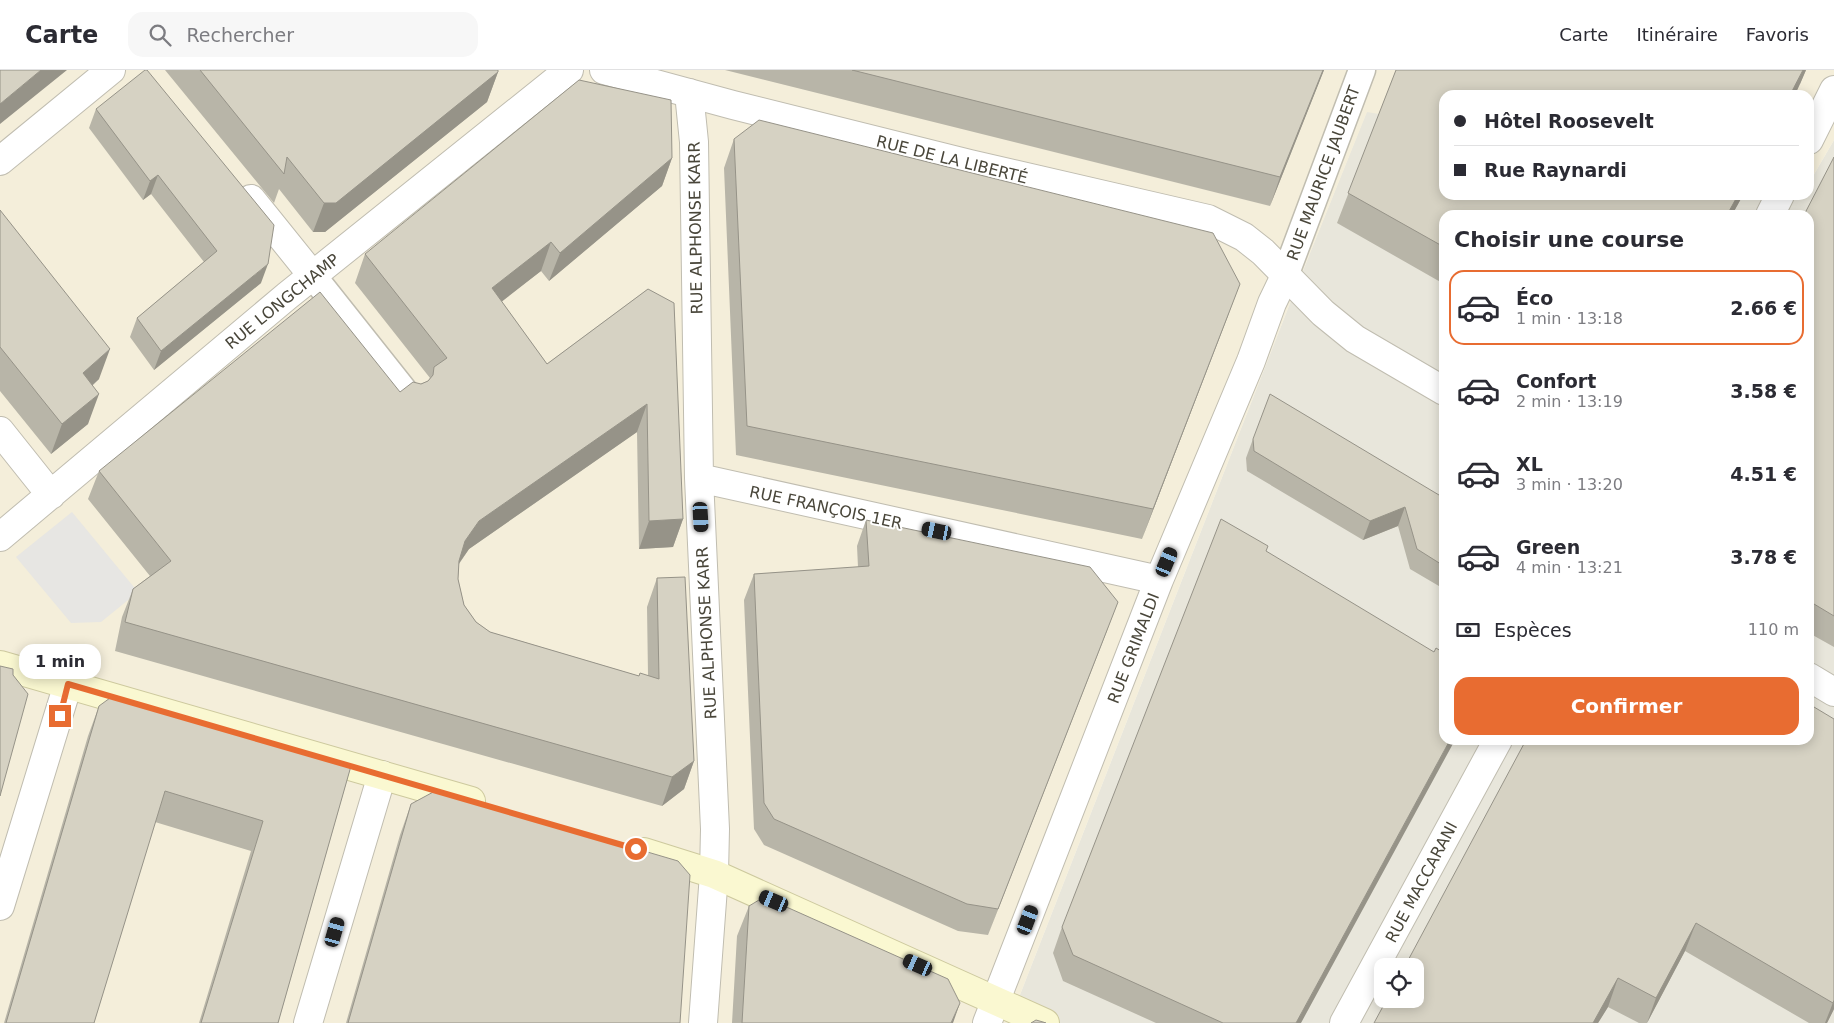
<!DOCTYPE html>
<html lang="fr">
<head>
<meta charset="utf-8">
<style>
	:root { --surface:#fff; --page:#f7f7f7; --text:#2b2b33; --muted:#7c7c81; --line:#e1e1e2; --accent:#e86c31 }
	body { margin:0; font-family:"DejaVu Sans",sans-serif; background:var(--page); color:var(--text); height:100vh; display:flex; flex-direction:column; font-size:19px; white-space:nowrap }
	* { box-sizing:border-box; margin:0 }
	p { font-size:16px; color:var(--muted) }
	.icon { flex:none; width:28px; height:28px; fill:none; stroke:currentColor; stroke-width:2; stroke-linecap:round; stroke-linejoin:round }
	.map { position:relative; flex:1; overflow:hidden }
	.sheet { position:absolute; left:1439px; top:140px; width:375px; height:535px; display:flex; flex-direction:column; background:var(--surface); border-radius:15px; box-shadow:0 2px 12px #0003 }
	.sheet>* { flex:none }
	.top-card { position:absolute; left:1439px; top:20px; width:375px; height:110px; border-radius:15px; box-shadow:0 2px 12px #0003; display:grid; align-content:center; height:110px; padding:0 15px; background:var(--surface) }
	.controls { position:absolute; left:1374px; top:888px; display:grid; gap:10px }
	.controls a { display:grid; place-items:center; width:50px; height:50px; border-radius:10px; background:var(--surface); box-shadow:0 2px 12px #0003; font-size:25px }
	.end { position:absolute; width:22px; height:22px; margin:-11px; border:6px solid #e86c31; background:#fff; box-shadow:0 0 0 2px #fff }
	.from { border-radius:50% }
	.bubble { position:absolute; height:35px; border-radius:15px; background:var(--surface); box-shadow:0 2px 12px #0003; font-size:16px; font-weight:800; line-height:35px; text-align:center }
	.car { position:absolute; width:15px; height:30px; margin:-15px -8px; border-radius:6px; box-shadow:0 0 4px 1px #0007; background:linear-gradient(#222 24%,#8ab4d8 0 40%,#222 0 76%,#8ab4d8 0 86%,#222 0) }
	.top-card b { display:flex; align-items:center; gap:18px; height:48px; font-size:19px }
	.top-card b+b { border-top:1px solid var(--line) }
	.top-card i { width:12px; height:12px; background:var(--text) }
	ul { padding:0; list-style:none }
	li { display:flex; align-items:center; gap:15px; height:75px; margin:0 10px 8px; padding:0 5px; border:2px solid transparent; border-radius:15px }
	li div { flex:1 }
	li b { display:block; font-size:19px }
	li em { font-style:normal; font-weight:800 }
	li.active { border-color:var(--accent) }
	li>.icon { width:45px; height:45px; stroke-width:1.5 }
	h2 { padding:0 15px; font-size:22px; line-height:60px }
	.pay { display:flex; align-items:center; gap:12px; height:55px; padding:0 15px; font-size:19px }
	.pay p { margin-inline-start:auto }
	.cta { display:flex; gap:10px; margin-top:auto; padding:10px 15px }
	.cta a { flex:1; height:58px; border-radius:15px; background:var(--accent); color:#fff; font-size:20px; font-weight:800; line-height:58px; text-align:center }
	header { display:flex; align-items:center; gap:30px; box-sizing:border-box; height:70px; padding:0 25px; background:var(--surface); border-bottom:1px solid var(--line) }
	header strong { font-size:24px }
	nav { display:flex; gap:28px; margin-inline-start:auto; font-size:18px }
	.search { width:350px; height:45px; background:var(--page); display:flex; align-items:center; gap:12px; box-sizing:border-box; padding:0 18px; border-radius:15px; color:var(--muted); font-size:19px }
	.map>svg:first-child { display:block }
	.residential { fill:#e8e6db; fill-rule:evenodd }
	.commercial { fill:#f4eeda }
	.parking { fill:#e7e6e3 }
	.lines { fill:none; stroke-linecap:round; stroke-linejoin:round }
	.pedestrian-casing { stroke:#c0bdb0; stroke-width:29 }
	.minor-casing { stroke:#c0bdb0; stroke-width:30 }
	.tertiary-casing { stroke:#c0bdb0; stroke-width:30 }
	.secondary-casing { stroke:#cdc99e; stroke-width:30 }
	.pedestrian { stroke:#fff; stroke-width:26 }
	.minor { stroke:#fff; stroke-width:28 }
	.tertiary { stroke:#fff; stroke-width:28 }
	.secondary { stroke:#faf8d1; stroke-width:28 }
	.wall { fill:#b8b5a8 }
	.shaded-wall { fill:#969388 }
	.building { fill:#d6d2c3; stroke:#969388 }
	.route { stroke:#e86c31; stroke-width:6 }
	.labels { text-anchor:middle; stroke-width:4; stroke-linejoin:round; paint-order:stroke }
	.street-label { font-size:16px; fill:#49463a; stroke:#fff }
</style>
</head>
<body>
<header>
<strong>Carte</strong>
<div class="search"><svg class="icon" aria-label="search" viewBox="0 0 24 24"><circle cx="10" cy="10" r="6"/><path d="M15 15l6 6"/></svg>Rechercher</div>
<nav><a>Carte</a><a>Itinéraire</a><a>Favoris</a></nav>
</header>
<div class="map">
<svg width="1834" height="953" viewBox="0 0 1834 953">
	<rect width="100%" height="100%" fill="#f5f4ed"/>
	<path class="residential" d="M1367 41 1444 55V125H1809V113L1834 70V953H1009L1294 223ZM1444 145H1809V670H1444ZM1382 896H1415V929H1382Z"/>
	<path class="commercial" d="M0 0H1834V70L1809 113V25H1444V55L1367 42 1294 223 1009 953H0Z"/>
	<path class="parking" d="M72 442 138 522 101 552 71 553 16 487Z"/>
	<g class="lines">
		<g class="pedestrian-casing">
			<path id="pedestrian" d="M313 206 409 327
				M1285 206 1362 0"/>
		</g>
		<g class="minor-casing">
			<path id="minor" d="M689 23 694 72 699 408 715 759 714 804 703 953
				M1809 70 1834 20
				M0 91 111 0
				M251 129 313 206
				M1770 145 1780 125
				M0 361 51 425
				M699 408 1159 510
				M0 467 287 226 569 0
				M0 836 68 614
				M308 953 382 705
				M987 953 1159 510 1251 291 1272 233 1285 206
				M1344 953 1498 670"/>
		</g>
		<g class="tertiary-casing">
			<path id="tertiary" d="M604 0 733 35 970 94 1208 149 1244 167 1263 182 1323 243 1355 269 1444 321
				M1809 607 1834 622"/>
		</g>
		<g class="secondary-casing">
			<path id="secondary" d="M0 595 471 731
				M644 782 714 804 1045 953"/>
		</g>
		<use href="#pedestrian" class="pedestrian"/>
		<use href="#minor" class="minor"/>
		<use href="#tertiary" class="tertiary"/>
		<use href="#secondary" class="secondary"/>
	</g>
	<path class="wall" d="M165 0H498V2L487 32 325 162H313L279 119 274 133Z
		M725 0H1324L1270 136Z
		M1396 0H1806L1800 14 1444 125H1743L1732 145H1444V214L1337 153Z
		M96 39 261 213 154 300 130 267 137 248 204 192 151 124 143 130 89 58Z
		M734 69 1229 243 1142 469 736 385 724 98Z
		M1834 87V577L1809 563V145Z
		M672 88 662 116 549 211 541 201 501 231 547 294 648 219 683 449 673 477 639 479 637 362 469 479 459 494 458 509 464 535 476 552 490 562 639 606 648 605 647 537 657 508 694 691 684 719 662 736 115 581 122 547 133 519 150 506 88 429 99 401 400 322 428 311 430 308 355 213 365 184Z
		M0 140 99 309 93 315 88 354 51 384 0 321Z
		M1253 369 1444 428V519L1410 499 1398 456 1363 470 1247 401 1246 388Z
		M866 450 1108 558 988 865 958 861 764 775 754 759 744 530 754 504 858 497 857 476Z
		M1267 481 1301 953H1156L1063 911 1053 883 1062 857Z
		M99 636 351 696 278 953H199L251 781 155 752 94 953H4L88 666Z
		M1809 670 1834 939 1827 953H1809L1685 881 1647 953H1639L1608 937 1598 953H1374Z
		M411 734 680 953H346L400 765Z
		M749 836 953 953H732L737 866Z"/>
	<path class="shaded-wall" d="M41 0H67L0 54V34Z
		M1323 0H1324L1270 136 1280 107Z
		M1803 0H1806L1800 14 1795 25H1790Z
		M498 2 487 32 325 162H313L324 133Z
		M672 88 662 116 549 211 560 183Z
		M158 105 151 124 143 130 150 111Z
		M1738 125H1743L1732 145H1727Z
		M551 172 541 201 482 247 492 218Z
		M268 194 261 213 154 300 161 281Z
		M1240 214 1229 243 1142 469 1153 439Z
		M110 279 99 309 72 333 83 303Z
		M99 324 88 354 51 384 62 354Z
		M647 334 637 362 469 479 455 499 465 471 479 451Z
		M1405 437 1398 456 1363 470 1370 451Z
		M683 449 673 477 639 479 649 451Z
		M1118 532 1108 558 988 865 998 839Z
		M1450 670H1455L1301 953H1296Z
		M694 691 684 719 662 736 672 707Z
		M1696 853 1685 881 1647 953 1656 928Z
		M1618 908 1608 937 1598 953H1593Z
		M1834 930V939L1827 953H1825Z
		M960 933 953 953H951Z"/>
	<path class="building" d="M0 0H41L0 34Z
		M145 0H147L274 155 268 194 161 281 137 248 217 181 158 105 150 111 96 39Z
		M200 0H498V2L336 133H324L287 87 284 104Z
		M852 0H1323L1280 107Z
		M1396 0H1803L1790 25H1444V125H1738L1727 145H1444V177L1348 123Z
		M579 10 671 30 672 88 560 183 551 172 492 218 547 294 648 219 674 233 683 449 649 451 647 334 479 451 465 471 459 491 458 509 464 535 476 552 490 562 639 606 640 603 659 609 657 508 685 507 694 691 672 707 125 552 133 519 171 491 99 401 320 222 400 322 413 312 421 314 428 311 433 305 434 297 447 288 365 184Z
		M759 50 1213 163 1240 214 1153 439 747 356 734 69Z
		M1834 87V546L1809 531V145H1804Z
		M0 140 110 279 83 303 99 324 62 354 0 277Z
		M1270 324 1444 428V496L1417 479 1405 437 1370 451 1254 381 1253 369Z
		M1221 449 1268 476 1266 481 1434 582 1436 578 1444 583V670H1450L1296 953H1223L1073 885 1062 857Z
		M866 450 1090 497 1118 532 998 839 967 834 774 749 764 733 754 504 869 496Z
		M0 596 13 599V605L28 624 0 726Z
		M110 628 351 696 278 953H201L263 751 165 721 94 953H6L99 636Z
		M1809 634 1834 649V930L1833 933 1696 853 1656 928 1618 908 1593 953H1374L1387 929H1415V896H1405L1526 670H1809Z
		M437 720 678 791 690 805 680 953H348L411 734Z
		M764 827 948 909 960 933 951 953H742L749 836Z
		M1036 950 1043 952 1046 953H1031Z"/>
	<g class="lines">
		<path class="route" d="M60 646 68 614 636 779"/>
	</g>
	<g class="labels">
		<g class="street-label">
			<text transform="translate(952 89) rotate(14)" y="6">RUE DE LA LIBERTÉ</text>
			<text transform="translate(1323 103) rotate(-70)" y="6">RUE MAURICE JAUBERT</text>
			<text transform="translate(695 158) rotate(-91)" y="6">RUE ALPHONSE KARR</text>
			<text transform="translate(282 231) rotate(-39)" y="6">RUE LONGCHAMP</text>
			<text transform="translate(826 437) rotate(12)" y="6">RUE FRANÇOIS 1ER</text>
			<text transform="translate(706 563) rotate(-93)" y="6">RUE ALPHONSE KARR</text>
			<text transform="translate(1133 578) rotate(-69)" y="6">RUE GRIMALDI</text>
			<text transform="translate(1421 812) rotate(-62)" y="6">RUE MACCARANI</text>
		</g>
	</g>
</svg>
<div class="controls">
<a><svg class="icon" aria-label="locate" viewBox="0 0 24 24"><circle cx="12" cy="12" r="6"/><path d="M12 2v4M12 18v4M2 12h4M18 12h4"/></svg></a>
</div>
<i class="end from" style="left:636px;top:779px"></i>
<i class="end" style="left:60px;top:646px"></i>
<div class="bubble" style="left:19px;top:574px;width:82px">1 min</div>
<i class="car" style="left:701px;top:447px;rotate:177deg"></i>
<i class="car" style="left:937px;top:461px;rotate:282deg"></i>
<i class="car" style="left:1167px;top:492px;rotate:23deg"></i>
<i class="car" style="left:774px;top:831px;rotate:293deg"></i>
<i class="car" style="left:1028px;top:850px;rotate:21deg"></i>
<i class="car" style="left:335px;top:862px;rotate:16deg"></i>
<i class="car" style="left:918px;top:895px;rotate:294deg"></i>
<div class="top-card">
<b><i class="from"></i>Hôtel Roosevelt</b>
<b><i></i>Rue Raynardi</b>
</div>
<section class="sheet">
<h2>Choisir une course</h2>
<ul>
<li class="active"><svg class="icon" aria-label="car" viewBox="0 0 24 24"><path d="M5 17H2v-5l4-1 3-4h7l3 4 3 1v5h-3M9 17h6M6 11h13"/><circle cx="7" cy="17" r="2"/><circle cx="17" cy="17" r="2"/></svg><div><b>Éco</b><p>1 min · 13:18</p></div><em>2.66 €</em></li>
<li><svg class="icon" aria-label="car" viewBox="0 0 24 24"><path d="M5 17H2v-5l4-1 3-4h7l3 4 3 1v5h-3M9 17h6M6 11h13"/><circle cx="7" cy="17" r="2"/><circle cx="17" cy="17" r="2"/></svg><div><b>Confort</b><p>2 min · 13:19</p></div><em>3.58 €</em></li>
<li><svg class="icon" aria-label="car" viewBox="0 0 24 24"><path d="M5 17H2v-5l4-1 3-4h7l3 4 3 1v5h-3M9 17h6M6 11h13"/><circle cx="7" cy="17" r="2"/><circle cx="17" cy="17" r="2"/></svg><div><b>XL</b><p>3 min · 13:20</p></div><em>4.51 €</em></li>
<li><svg class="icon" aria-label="car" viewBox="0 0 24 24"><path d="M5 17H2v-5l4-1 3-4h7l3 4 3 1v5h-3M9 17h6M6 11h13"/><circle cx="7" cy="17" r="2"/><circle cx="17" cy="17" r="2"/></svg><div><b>Green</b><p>4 min · 13:21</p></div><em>3.78 €</em></li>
</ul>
<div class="pay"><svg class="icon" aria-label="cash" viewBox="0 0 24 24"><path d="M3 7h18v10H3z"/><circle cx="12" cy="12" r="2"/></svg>Espèces<p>110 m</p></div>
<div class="cta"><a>Confirmer</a></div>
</section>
</div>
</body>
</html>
